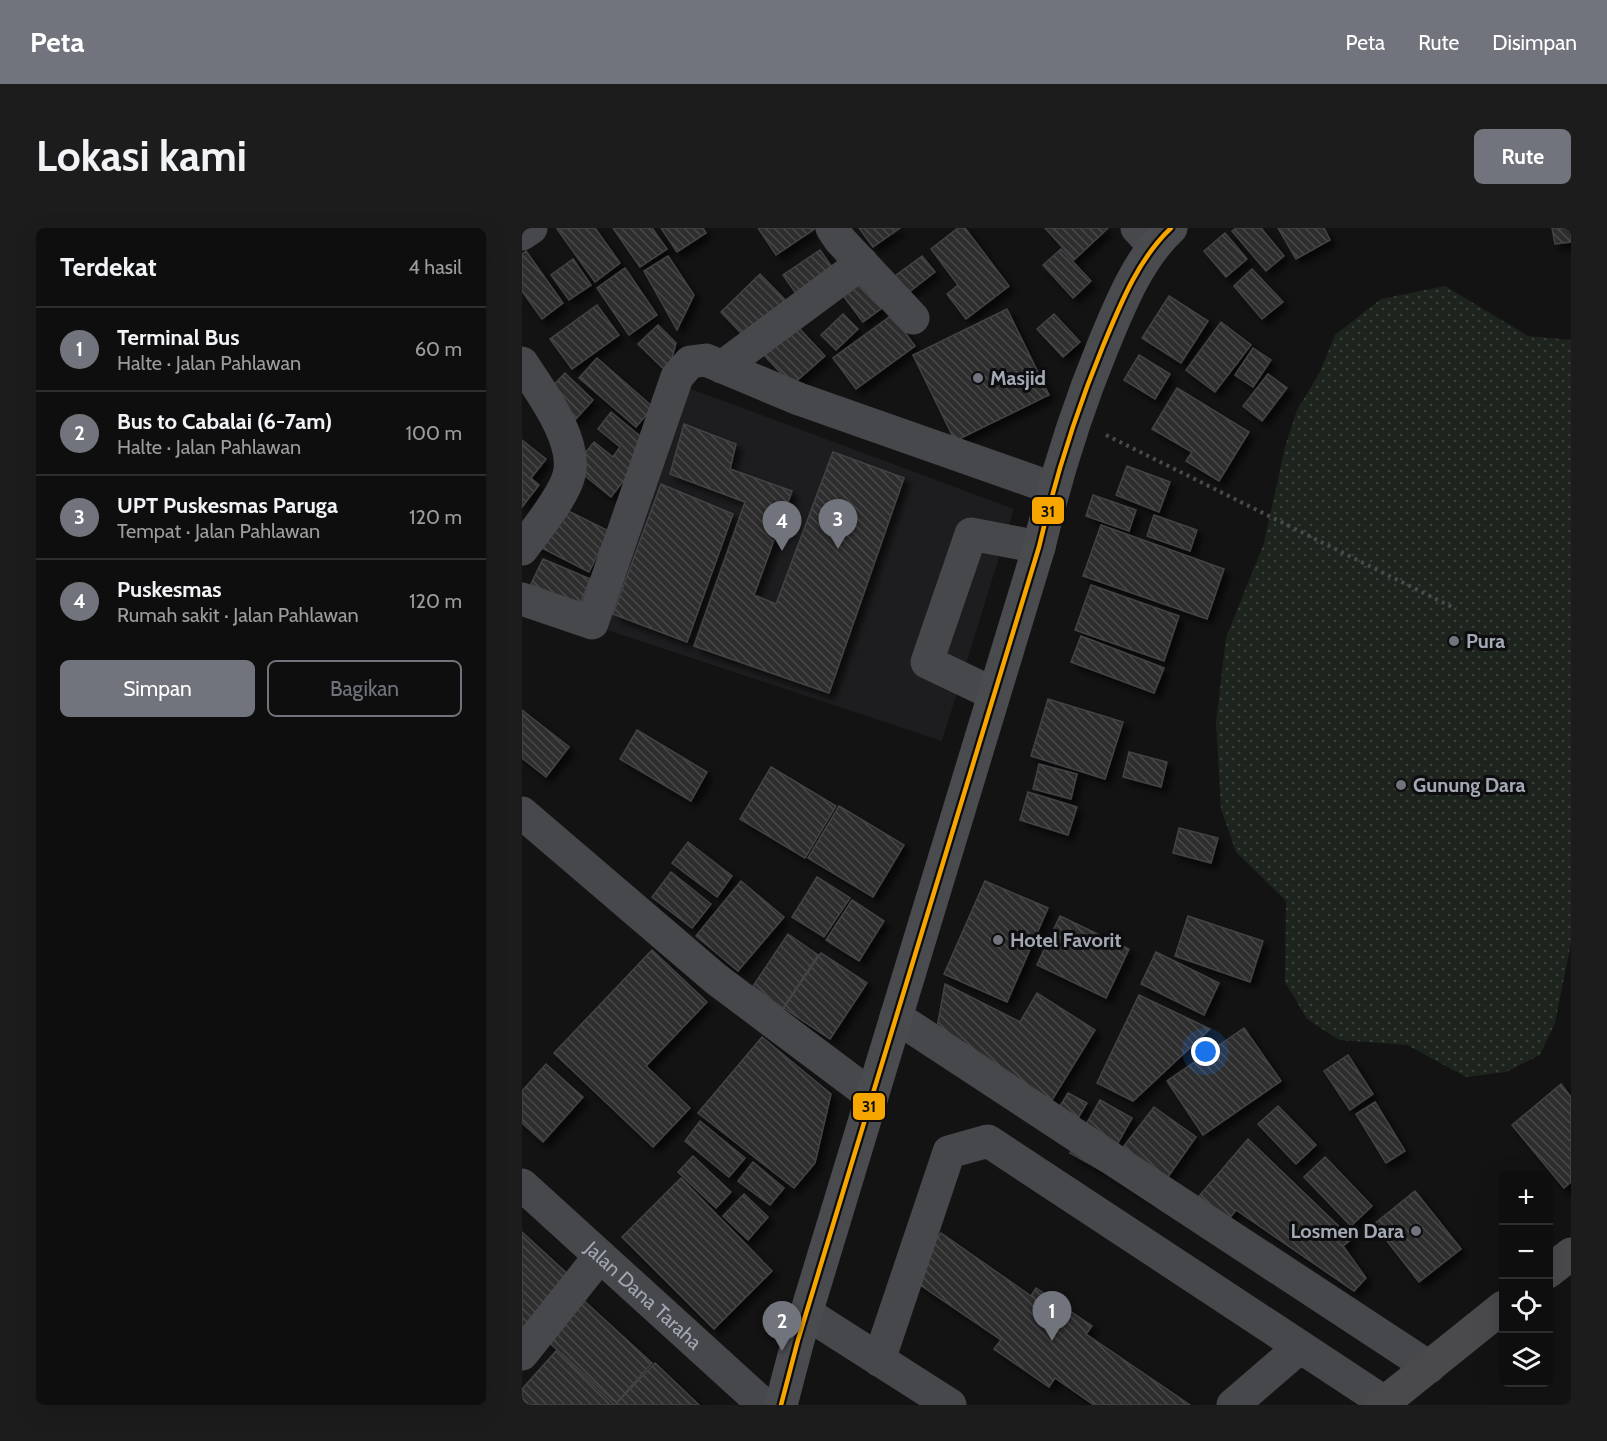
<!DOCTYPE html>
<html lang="id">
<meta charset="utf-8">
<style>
:root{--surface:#0e0e0e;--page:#1c1c1c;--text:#f1f3f6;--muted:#9b9c9e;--line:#2e2e2e;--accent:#71747c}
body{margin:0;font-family:Cabin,sans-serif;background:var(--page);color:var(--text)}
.controls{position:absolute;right:18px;bottom:18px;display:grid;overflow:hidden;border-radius:9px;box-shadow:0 6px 24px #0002}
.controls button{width:54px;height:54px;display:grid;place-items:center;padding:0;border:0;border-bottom:2px solid var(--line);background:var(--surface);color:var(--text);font:30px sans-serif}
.you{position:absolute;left:684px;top:824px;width:21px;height:21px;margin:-15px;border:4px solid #fff;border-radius:50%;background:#1a73e8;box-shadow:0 0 0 9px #1a73e833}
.badge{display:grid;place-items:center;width:39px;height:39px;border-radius:50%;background:var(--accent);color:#fff;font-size:20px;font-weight:700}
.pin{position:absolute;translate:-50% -50px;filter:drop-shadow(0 2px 3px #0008)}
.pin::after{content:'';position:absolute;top:32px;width:21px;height:18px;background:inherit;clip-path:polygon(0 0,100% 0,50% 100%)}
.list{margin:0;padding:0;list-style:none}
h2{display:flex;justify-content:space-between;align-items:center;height:78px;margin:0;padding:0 24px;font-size:26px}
h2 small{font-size:20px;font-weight:400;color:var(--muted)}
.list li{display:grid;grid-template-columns:39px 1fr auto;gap:18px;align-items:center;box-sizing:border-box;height:84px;padding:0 24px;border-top:2px solid var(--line)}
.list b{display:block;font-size:22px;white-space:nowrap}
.list p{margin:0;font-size:20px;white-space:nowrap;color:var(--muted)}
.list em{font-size:20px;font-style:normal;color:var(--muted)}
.actions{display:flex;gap:12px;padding:18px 24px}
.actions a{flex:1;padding:14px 0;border:2px solid var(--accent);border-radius:9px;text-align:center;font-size:21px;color:var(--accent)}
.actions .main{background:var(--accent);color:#fff}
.icon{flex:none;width:33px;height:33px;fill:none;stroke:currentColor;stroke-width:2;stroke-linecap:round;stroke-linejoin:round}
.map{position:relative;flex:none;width:1049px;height:1177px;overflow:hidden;border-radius:9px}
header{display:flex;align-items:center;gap:36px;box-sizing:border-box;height:84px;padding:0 30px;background:var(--accent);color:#fff}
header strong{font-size:28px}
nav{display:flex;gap:33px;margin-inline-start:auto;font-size:21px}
.intro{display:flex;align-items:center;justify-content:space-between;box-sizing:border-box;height:144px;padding:0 36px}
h1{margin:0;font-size:42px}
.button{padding:15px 27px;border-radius:9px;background:var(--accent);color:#fff;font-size:21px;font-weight:700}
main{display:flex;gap:36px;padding:0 36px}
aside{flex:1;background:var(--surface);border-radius:9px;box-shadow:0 6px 24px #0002}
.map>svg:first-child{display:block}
.built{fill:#1d1d1f}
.grass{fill:url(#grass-dots)}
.building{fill:url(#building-back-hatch);stroke:#424346;stroke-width:1.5;filter:url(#shadow)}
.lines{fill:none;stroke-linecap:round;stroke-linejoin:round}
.path{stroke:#494a4e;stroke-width:4;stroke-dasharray:3 4.5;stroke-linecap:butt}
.minor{stroke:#47484c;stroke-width:33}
.major{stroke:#494b4e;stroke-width:33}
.highway{stroke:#4a4a4d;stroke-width:33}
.bus-1-casing{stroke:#0d0d0f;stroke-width:9}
.bus-1{stroke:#f7a600;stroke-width:4.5}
.poi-dot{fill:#71747c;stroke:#0d0d0f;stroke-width:2}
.labels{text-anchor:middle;stroke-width:6;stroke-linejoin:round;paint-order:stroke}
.poi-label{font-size:20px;font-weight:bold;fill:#a3a9b4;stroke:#0d0d0f;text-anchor:start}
.street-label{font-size:20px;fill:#a3a9b4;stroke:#0d0d0f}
.line-badge{stroke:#0d0d0f;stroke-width:2}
.pale-badge-label{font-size:16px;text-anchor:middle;font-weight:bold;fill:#111}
</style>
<header>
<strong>Peta</strong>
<nav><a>Peta</a><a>Rute</a><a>Disimpan</a></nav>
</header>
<div class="intro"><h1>Lokasi kami</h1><a class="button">Rute</a></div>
<main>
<aside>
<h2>Terdekat<small>4 hasil</small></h2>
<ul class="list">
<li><span class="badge">1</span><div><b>Terminal Bus</b><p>Halte · Jalan Pahlawan</p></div><em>60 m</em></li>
<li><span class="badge">2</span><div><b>Bus to Cabalai (6-7am)</b><p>Halte · Jalan Pahlawan</p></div><em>100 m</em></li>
<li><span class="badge">3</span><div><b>UPT Puskesmas Paruga</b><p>Tempat · Jalan Pahlawan</p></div><em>120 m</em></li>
<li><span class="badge">4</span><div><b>Puskesmas</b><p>Rumah sakit · Jalan Pahlawan</p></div><em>120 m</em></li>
</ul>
<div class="actions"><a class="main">Simpan</a><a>Bagikan</a></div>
</aside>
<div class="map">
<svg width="1049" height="1177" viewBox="0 0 1049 1177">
<defs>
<pattern id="grass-dots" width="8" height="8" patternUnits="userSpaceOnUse" patternTransform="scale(1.5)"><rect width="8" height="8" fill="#1d231d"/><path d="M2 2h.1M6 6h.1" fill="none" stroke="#3b403b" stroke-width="1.8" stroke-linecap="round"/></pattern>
<pattern id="building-back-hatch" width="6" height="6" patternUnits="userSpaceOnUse" patternTransform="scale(1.5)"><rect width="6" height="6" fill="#2d2d2e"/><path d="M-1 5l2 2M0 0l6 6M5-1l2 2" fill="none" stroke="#48494a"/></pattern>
<filter id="shadow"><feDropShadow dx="5.5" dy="5.5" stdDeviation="3" flood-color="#0009"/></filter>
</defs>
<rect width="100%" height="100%" fill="#131313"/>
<path class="built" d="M161,158L492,281L420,513L82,401Z"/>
<path class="grass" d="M923,58L1006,108L1049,112V715L1033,795L1018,827L984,844L944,849L885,817L817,812L785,791L763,754L764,673L714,624L699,581L694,494L704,410L742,315L763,219L775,182L798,144L813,107L859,71Z"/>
<path class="building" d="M73,0L98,35L73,54L35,1Z
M91,0H130L145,21L118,39Z
M139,0H181L184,5L155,24Z
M236,0H294L254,27Z
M337,0H378L351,19Z
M436,0H443L487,58L444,91L425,66L436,57L409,21Z
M523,0H586L552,32Z
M714,0H739L762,28L744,43L710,3Z
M756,0H802L808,12L774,31Z
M1030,0H1049V14L1033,16Z
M703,5L725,31L704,49L682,23Z
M539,21L569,53L551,70L521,37Z
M298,22L317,49L280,74L261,47Z
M4,23L41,75L20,91L0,63V26Z
M146,28L172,67L155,102L122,43Z
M400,28L413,44L382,68L369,51Z
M51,31L69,57L47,72L29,47Z
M103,40L135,87L107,107L75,60Z
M730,41L761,74L740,91L712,58Z
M238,46L272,81L233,120L199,84Z
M336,47L360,80L341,94L316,61Z
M647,68L686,93L659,135L620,110Z
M75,77L97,107L50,141L28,111Z
M485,81L527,167L433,213L391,127Z
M321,86L336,101L314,122L299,107Z
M532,86L558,114L541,129L515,101Z
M370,87L393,118L334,161L311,130Z
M699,94L729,117L693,164L664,142Z
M136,97L154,115L146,145L116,116Z
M274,97L303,128L270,157L241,126Z
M731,120L749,132L731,159L713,147Z
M617,127L648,146L633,171L602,152Z
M75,130L131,179L114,199L57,150Z
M43,145L71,172L53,192L24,165Z
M746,146L765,160L740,193L721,178Z
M655,160L727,204L697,253L664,233L670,224L630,201Z
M89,184L129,217L89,269L52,239L72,214L91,229L98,219L76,201Z
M162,196L214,216L208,241L270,263L232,367L254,376L311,224L382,250L307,465L172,418L223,274L148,246Z
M0,212L24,231L9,250L17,257L0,279Z
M605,238L648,254L637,284L594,267Z
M139,256L211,286L165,414L91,386Z
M571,267L614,282L607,303L564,288Z
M32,276L87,303L67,344L12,316Z
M632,287L675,302L668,323L625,308Z
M579,297L702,341L685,391L561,348Z
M21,331L68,351L57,378L9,356Z
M569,357L657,388L642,433L553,402Z
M559,408L642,440L632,465L549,434Z
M526,471L601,494L583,551L509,528Z
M0,482L47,519L24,549L0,530Z
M115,502L185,544L169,573L98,531Z
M607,524L645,534L639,559L601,549Z
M517,536L555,546L549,571L511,561Z
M249,539L314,578L283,630L218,591Z
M506,564L555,579L546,607L498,592Z
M317,578L382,617L351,669L286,630Z
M657,600L696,610L689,635L651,625Z
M166,614L210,648L195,669L150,635Z
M149,644L189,676L170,700L130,669Z
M295,649L328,670L302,709L270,689Z
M219,653L262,689L216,743L174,708Z
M463,653L526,680L485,774L422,746Z
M330,672L362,693L337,733L304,712Z
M538,688L607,721L584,770L515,737Z
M666,688L741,713L728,754L653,728Z
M266,706L296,727L261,780L231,758Z
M130,722L185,774L124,838L168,880L131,919L32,825Z
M634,724L697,755L682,787L619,756Z
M299,725L345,755L308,811L262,780Z
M423,756L498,794L515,765L573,802L522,885L412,816Z
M617,767L688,801L611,873L575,855Z
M722,800L759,853L681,907L645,853Z
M240,809L309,866L293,935L272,960L176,885Z
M826,827L851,866L828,882L802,843Z
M24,836L61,869L21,914L0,895V863Z
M1039,856L1049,869V954L1042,960L990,897Z
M546,865L565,875L547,905L528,895Z
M578,872L610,890L580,943L548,925Z
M853,874L883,923L864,935L834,886Z
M756,878L794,917L774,936L736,896Z
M632,879L674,909L629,973L582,944Z
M178,893L223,930L207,949L163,913Z
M726,911L830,1011L821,1018L844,1050L832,1063L714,982L703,996L673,973Z
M171,928L209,964L194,980L156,944Z
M803,929L850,978L829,998L782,949Z
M231,934L262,960L248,977L216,953Z
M159,950L250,1043L192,1101L100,1009Z
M893,963L939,1021L897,1054L852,996Z
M222,966L246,989L226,1012L201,988Z
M0,1004L50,1050L0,1105Z
M419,1005L509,1068L514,1060L570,1098L564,1106L668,1177H572L533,1150L527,1159L472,1121L479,1112L388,1050Z
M59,1070L130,1135L94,1175L22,1110Z
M34,1123L93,1177H0V1161Z
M133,1135L177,1177H93Z"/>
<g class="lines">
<path class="path" d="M584,207L934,381"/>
<g class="minor">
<path d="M310,0L318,12L391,90"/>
<path d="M615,0L631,17"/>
<path d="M0,6L9,0"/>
<path d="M0,135C18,163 56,212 47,247C42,268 14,302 0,321"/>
<path d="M200,139L340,35"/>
<path d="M0,371L70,395L155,149L168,134L184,132L277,171L530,260"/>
<path d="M472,466L405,434L449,306L517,319"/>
<path d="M0,585L194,751L350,868"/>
<path d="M374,789L907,1139"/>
<path id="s1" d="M0,957L242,1177"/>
<path d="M284,1085L428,1177"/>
<path d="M0,1126L78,1028"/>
<path d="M357,1132L427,924L466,913L862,1174"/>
<path d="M711,1177L778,1119"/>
</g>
<path class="major" d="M259,1177L276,1112L517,319C534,247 553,186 581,118C598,77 616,31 649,0"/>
<path class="highway" d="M1026,1044L1049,1026
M859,1177L981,1079"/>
<defs>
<path id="bus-1" d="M259,1177L276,1112L517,319C534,247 553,186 581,118C598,77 616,31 649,0"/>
</defs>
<use href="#bus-1" class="bus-1-casing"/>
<use href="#bus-1" class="bus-1"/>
</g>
<g class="poi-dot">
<circle cx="456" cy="150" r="6"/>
<circle cx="932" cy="413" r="6"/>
<circle cx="879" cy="557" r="6"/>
<circle cx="476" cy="712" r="6"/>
<circle cx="894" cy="1003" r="6"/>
</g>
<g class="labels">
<g class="poi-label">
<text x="468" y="157">Masjid</text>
<text x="944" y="420">Pura</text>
<text x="891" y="564">Gunung Dara</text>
<text x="488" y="719">Hotel Favorit</text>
<text x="882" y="1010" text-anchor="end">Losmen Dara</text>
</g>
<g class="street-label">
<text dy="7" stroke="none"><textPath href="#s1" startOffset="164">Jalan Dana Taraha</textPath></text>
</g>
</g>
<g class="line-badge">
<rect x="509" y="268" width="34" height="29" rx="6" fill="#f7a600"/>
<rect x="330" y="864" width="34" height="29" rx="6" fill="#f7a600"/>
</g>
<g class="pale-badge-label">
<text x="526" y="289">31</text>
<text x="347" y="884">31</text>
</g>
</svg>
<div class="controls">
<button>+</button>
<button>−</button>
<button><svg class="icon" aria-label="locate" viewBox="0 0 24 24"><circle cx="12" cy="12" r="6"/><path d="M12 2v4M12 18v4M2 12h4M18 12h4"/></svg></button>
<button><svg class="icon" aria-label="layers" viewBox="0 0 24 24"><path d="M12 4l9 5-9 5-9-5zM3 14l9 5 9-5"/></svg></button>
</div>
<div class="you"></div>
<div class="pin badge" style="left:530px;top:1113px">1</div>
<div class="pin badge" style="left:260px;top:1123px">2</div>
<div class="pin badge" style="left:316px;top:321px">3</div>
<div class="pin badge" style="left:260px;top:323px">4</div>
</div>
</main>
